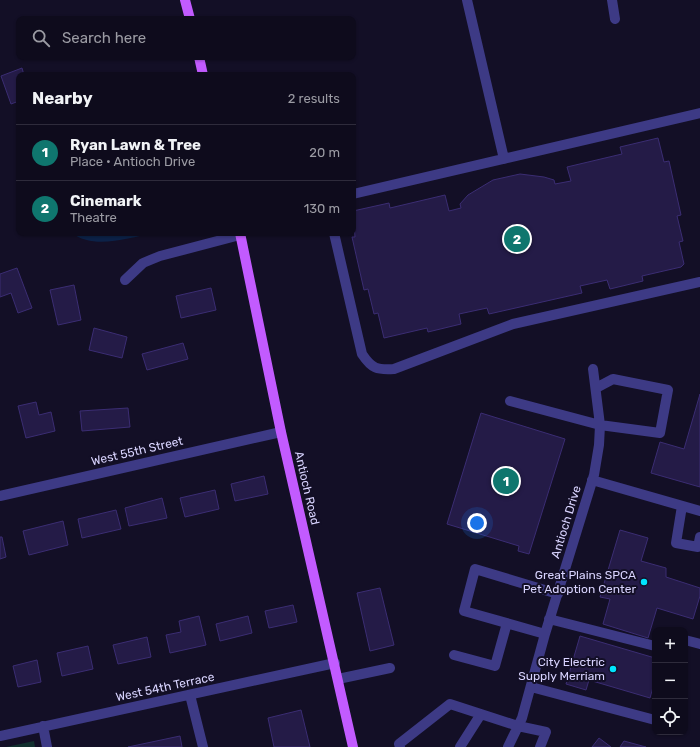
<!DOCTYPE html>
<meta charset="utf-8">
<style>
:root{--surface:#0e0b1c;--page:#171425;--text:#f1f3f6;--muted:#9b9ba3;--line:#2e2b3b;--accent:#0f766e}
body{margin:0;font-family:Rubik,sans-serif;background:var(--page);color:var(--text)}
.controls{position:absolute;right:12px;bottom:12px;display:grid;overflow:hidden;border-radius:8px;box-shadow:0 1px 3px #0004}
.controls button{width:36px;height:36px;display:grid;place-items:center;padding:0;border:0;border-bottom:1px solid var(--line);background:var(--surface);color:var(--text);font:20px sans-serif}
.you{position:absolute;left:477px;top:523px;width:14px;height:14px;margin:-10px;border:3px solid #fff;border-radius:50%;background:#1a73e8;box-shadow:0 0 0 6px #1a73e833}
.badge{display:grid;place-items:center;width:26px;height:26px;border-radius:50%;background:var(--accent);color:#fff;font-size:13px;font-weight:700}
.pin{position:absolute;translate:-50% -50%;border:2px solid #fff;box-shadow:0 1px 4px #0006}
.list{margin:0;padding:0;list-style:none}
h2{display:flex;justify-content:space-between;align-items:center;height:52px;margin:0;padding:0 16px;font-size:17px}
h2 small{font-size:13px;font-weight:400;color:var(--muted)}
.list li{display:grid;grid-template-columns:26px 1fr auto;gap:12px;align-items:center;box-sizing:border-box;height:56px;padding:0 16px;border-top:1px solid var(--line)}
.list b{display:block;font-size:15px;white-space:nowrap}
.list p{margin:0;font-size:13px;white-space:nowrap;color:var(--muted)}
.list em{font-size:13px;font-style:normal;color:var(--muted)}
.icon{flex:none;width:22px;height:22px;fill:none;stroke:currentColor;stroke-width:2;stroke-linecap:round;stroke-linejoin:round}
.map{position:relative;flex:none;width:700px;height:747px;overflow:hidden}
.search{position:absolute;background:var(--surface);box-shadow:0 1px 3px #0004;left:16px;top:16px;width:340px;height:44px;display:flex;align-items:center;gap:10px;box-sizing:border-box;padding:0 14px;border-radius:8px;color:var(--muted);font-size:15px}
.panel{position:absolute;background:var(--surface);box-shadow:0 1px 3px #0004;left:16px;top:72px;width:340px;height:164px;border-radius:8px}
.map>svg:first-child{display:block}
.green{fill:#12302f}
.water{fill:#0c2248}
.building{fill:#241b47;stroke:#3b2d73}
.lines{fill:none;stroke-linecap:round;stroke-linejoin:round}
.minor{stroke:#3d3a85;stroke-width:10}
.major{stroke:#c25bff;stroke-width:10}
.poi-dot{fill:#00e5ff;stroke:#130f26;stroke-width:1.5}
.labels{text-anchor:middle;stroke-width:4;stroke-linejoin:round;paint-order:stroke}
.street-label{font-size:12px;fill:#d9d4ff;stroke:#130f26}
.poi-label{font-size:12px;fill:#d9d4ff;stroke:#130f26;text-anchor:end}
</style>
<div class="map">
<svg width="700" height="747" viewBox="0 0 700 747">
<rect width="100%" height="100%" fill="#130f26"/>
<path class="green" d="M34,741L35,747H6Z"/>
<path class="water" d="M72,233H153C128,238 94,250 72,233Z"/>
<path class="building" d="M22,68L24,75H19V101L11,104L1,76Z
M17,112H19V133Z
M658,138L664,162L669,161L681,215L677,216L683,241L679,242L684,264L681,267L642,276L643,281L610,289L607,280L580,286L582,293L489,314L487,308L459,314L461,324L428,332L427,328L384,338L378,313L374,314L368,289L364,290L352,237H355L353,211L389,203L390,208L445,195L449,211L461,208L460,204L468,195L493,180L520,174L544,177L554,180L555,184L571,181L567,167L622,154L620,147Z
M17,268L32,308L18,313L11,293L0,297V274Z
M74,285L81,320L58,325L50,290Z
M211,288L216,310L181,318L176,296Z
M94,328L127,337L122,358L89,350Z
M183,343L188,359L147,370L142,354Z
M700,394V487L651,473L660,442L684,449Z
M36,402L39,415L51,412L55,431L26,438L18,406Z
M128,408L130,427L82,431L80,411Z
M481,413L565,439L529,554L518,551L519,546L447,524Z
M264,476L268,494L235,501L231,484Z
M215,490L219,509L185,517L180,498Z
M162,498L167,518L129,526L125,508Z
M116,510L121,529L82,538L78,519Z
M63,521L68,545L29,555L23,531Z
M620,530L648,538L641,561L666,568V577L700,588V596L693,619L657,608L648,638L603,624L610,599L600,597Z
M0,537H2L6,557L0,559Z
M380,588L394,645L370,651L357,593Z
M293,605L297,622L269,628L265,611Z
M199,616L206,645L170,653L166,635L181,632L179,621Z
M248,616L252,633L220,641L216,624Z
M580,636L655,658V680L650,698L589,680L586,690L566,684Z
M147,637L151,657L118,664L113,645Z
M88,646L93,669L62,676L57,653Z
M37,660L41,682L18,687L13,666Z
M301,710L310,747H274L268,718Z
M180,736L182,747H128Z
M599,738L611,747H592Z
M624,741L646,747H620Z"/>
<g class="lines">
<path class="minor" d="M467,0L504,159
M612,0L615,19
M353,194L700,113
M334,233L362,354C372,369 377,370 394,369L513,324L700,282
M125,280L143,263L160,256L240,235
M510,401L600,425L660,433L668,390L613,379L596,388
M592,480L700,511
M0,496L281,432
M682,506L676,543L698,547L700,537
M549,619L655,646
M545,634L464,611L475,569L558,594
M685,640L700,644
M454,655L495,666L507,623
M338,679L390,668
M531,687L655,720
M190,695L203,747
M43,726L47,747
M0,736L335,663
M400,747L399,744L450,704L518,726L546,732L540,747
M460,747L481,714
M508,747L522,718L545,634L594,475L599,445L600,425L593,369"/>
<path class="major" d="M185,0L190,19
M199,57L203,75
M240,233L281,432L353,747"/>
</g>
<g class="poi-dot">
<circle cx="644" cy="582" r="4"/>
<circle cx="613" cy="669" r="4"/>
</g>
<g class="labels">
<g class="street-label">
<text transform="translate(137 451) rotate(-13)" y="4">West 55th Street</text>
<text transform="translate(307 488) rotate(77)" y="4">Antioch Road</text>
<text transform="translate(566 522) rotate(-73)" y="4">Antioch Drive</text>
<text transform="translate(165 687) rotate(-12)" y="4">West 54th Terrace</text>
</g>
<g class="poi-label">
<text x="636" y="579">Great Plains SPCA<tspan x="636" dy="14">Pet Adoption Center</tspan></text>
<text x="605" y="666">City Electric<tspan x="605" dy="14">Supply Merriam</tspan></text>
</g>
</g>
</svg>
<div class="controls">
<button>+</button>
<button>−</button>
<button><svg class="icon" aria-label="locate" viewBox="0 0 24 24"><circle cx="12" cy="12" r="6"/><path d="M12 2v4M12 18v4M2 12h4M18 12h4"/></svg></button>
</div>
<div class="you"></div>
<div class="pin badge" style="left:506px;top:481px">1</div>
<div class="pin badge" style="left:517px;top:239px">2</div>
<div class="search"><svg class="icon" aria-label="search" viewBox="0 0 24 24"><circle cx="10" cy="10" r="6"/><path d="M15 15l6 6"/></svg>Search here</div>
<section class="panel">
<h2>Nearby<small>2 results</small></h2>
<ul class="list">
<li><span class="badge">1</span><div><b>Ryan Lawn &amp; Tree</b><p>Place · Antioch Drive</p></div><em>20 m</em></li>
<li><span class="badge">2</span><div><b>Cinemark</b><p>Theatre</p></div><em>130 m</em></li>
</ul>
</section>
</div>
